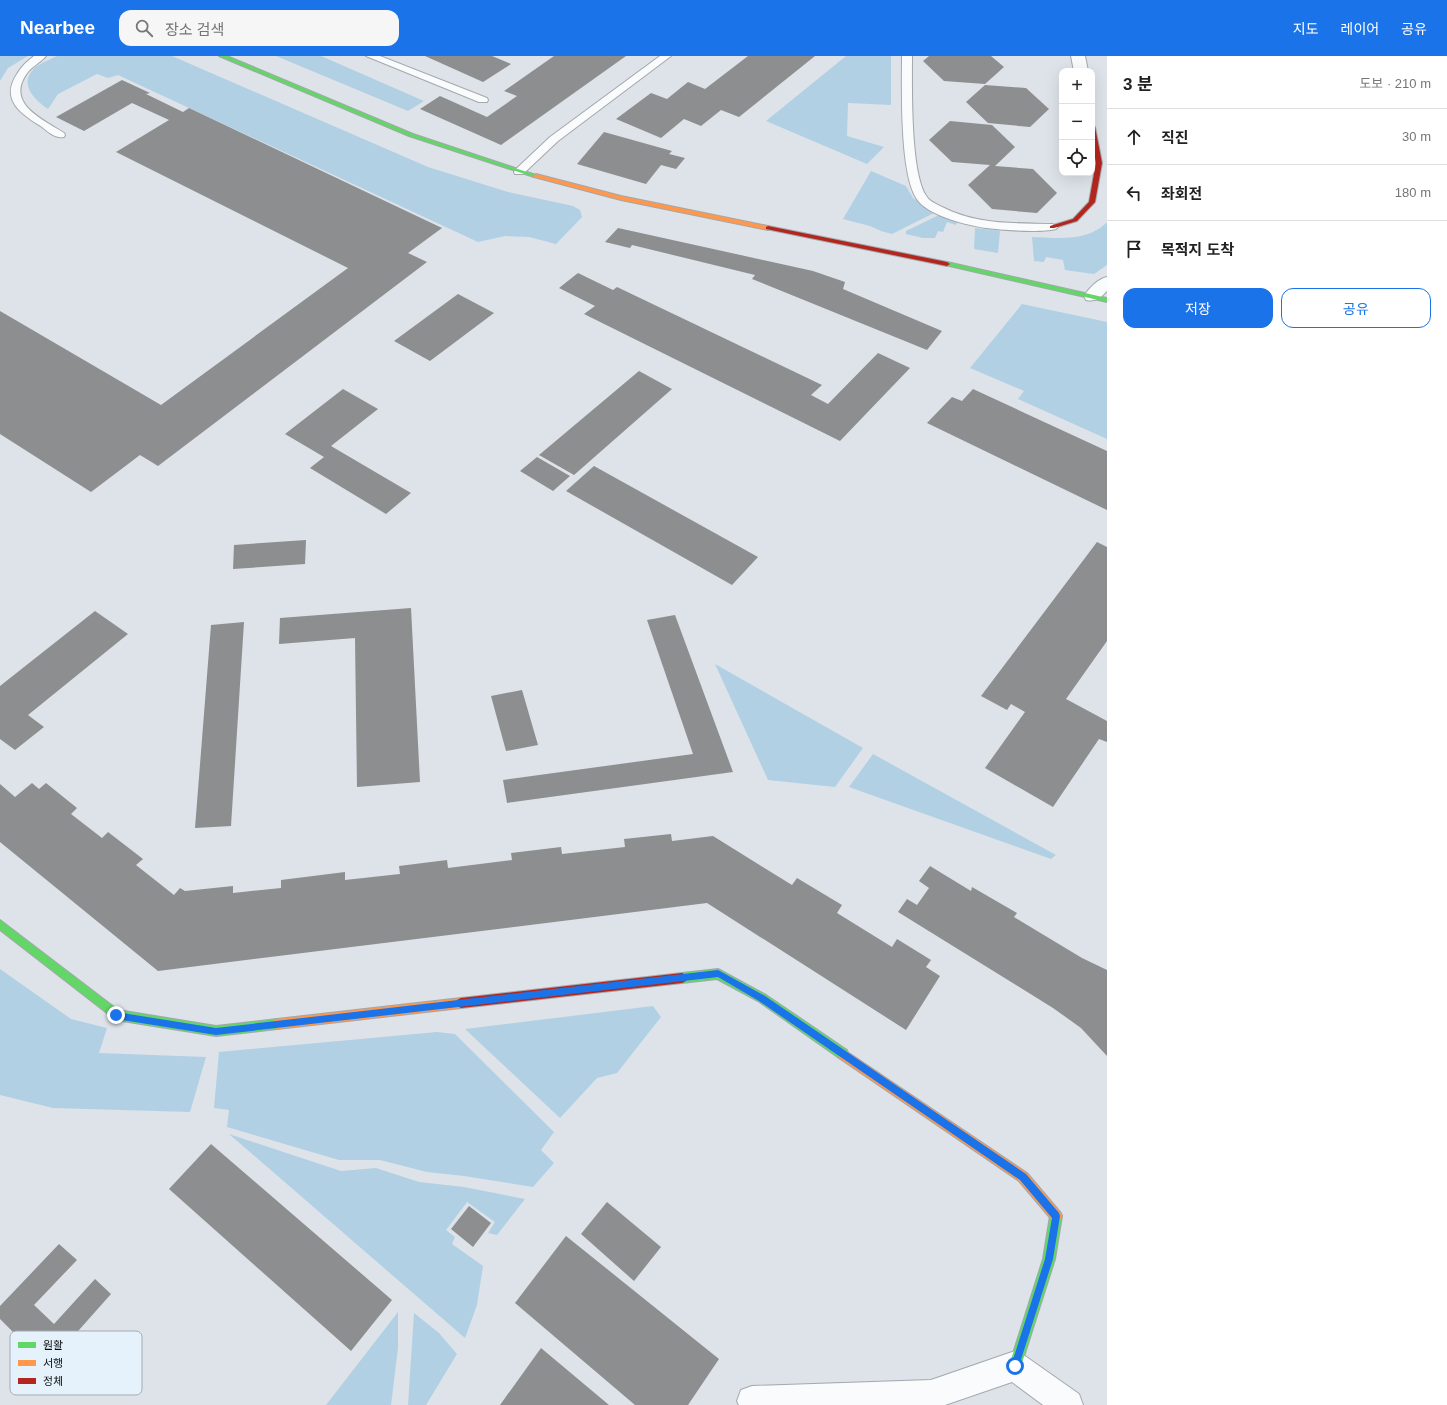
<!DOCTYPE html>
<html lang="ko">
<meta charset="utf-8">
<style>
:root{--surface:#fff;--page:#f6f6f6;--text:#222;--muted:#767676;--line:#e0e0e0;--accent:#1a73e8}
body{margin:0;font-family:Helvetica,"Noto Sans KR",sans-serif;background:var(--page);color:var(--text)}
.controls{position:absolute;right:12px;top:12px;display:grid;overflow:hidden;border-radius:8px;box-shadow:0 4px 16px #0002}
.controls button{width:36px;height:36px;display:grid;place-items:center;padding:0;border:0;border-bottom:1px solid var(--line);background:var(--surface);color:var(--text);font:20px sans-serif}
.stop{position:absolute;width:12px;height:12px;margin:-9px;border:3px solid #1a73e8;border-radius:50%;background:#fff}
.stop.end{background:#1a73e8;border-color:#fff;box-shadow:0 1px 4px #0008}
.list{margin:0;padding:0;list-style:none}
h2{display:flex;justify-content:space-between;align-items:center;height:52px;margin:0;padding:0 16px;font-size:17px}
h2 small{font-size:13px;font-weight:400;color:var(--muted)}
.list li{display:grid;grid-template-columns:26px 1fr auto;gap:12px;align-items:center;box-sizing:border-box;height:56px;padding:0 16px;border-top:1px solid var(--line)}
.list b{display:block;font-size:15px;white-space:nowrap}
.list em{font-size:13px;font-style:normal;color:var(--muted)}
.actions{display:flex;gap:8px;padding:12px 16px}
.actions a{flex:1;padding:9px 0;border:1px solid var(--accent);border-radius:12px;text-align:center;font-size:14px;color:var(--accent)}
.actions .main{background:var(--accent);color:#fff}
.icon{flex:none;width:22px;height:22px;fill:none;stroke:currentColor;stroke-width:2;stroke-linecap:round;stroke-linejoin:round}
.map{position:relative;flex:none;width:1107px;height:1349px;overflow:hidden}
header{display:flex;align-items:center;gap:24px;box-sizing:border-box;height:56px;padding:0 20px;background:var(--accent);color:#fff}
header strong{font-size:19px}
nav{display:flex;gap:22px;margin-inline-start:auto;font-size:14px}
.search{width:280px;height:36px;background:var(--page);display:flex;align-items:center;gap:10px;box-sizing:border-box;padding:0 14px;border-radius:12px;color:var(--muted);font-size:15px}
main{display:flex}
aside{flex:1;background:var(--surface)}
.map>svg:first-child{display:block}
.green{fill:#b2d0e4}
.building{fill:#8d8e8f}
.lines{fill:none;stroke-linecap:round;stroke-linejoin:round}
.lane-casing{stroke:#a3a8ac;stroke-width:2}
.street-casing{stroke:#a3a8ac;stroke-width:2}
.fast-casing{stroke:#a3a8ac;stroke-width:2}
.slow-casing{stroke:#a3a8ac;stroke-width:2}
.jam-casing{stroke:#a3a8ac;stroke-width:2}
.lane{fill:#fafbfc;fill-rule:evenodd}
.street{fill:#fafbfc;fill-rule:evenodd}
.fast{fill:#63d668;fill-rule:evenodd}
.slow{fill:#ff974d;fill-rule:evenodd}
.jam{fill:#b3261e;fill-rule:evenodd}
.route{fill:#1a73e8}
.key{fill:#e5f2fb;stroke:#a3adb4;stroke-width:1}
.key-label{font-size:11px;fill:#090d10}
</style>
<header>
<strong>Nearbee</strong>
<div class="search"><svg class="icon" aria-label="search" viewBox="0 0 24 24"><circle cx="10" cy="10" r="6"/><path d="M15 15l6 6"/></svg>장소 검색</div>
<nav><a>지도</a><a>레이어</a><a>공유</a></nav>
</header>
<main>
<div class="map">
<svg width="1107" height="1349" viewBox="0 0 1107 1349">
<rect width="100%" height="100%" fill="#dde3e8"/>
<path class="green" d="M0,0H28L8,12L0,25Z
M57,0H172L428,111L508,136L573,150L580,154L582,161L556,188L529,181L505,180L478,186L118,19L108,22L97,18L58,38L48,53C33,43 17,26 37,10C43,6 51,3 57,0Z
M276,0H321L424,45L408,55Z
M846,0H891V49L848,47L847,80L884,91L867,108L766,65Z
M871,115L906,130L913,142L934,157L892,178L881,175L870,170L843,163Z
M939,159L957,166L956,169L947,166L943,176L938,175L935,182H923L906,178V175Z
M1107,166V209L1094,218L1065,214L1063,204L1046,201L1044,206L1034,205L1032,181C1058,182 1088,186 1107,166Z
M975,172L1000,175L998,197L974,193Z
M1022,248L1107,266V383L1018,343L1024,335L970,312Z
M715,608L863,692L835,731L768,724Z
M873,698L1056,799L1051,803L849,731Z
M0,913L71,963L107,972L99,997L206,1001L190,1056L53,1052L0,1039Z
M653,950L661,961L617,1017L597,1022L560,1062L465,973Z
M437,976L455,978L554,1076L541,1094L554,1107L533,1131L464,1120L427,1116L380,1104H339L227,1071L229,1054L214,1052L219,996Z
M229,1078L341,1115L376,1112L419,1126L464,1131L525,1143L497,1179L488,1177L495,1166L467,1146L446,1174L455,1181L452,1188L483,1210L477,1249L465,1282Z
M398,1256V1292L391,1349H326Z
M414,1257L439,1277L457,1298L426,1349H408Z"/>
<path class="building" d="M425,0H492L511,8L483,26Z
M554,0H626L501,89L420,53L440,40L487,61L517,40L504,35Z
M748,0H815L739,61L721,54L701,70L684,63L661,82L616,63L651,37L667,43L688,26L705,33Z
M929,0H991L1004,11L985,28L944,25L923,5Z
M122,24L150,37L146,38L183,56L189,52L442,172L408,197L427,206L158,410L140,399L91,436L0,378V255L161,349L348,212L116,96L169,64L132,47L84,75L56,61Z
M985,29L1026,32L1049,53L1030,71L988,67L966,46Z
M950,65L992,69L1015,91L995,110L1033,113L1057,137L1037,157L992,153L968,129L990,109L952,106L929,84Z
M604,76L672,95L669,98L685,102L676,113L661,109L646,128L577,108Z
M618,172L813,215L845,226L843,233L942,275L927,294L752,223L755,219L632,189L630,192L605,186Z
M578,217L613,234L617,231L822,329L811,339L828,348L878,297L910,312L840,385L584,258L595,250L559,232Z
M458,238L494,257L430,305L394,285Z
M639,315L672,333L574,419L539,399Z
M343,333L378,353L331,390L411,437L386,458L310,412L324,401L285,378Z
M973,333L1107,395V454L927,367L952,341L962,345Z
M537,401L570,420L553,435L520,415Z
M594,410L758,501L732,529L566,435Z
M306,484L305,508L233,513L234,489Z
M1097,486L1107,491V585L1066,643L1107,665V686L1099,683L1053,751L985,712L1025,656L1011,648L1007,654L981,640Z
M411,552L420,726L357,731L355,582L279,588L280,562Z
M95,555L128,578L28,659L44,671L15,694L0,683V630Z
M675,559L733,716L507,747L503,724L693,698L647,564Z
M244,566L231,770L195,772L211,569Z
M522,634L538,689L506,695L491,640Z
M32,727L39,733L46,727L77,752L71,758L102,782L108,776L143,803L136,809L174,839L180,832L185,835L233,830V837L281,832V824L345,816V824L400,818L399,810L447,804L448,812L512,804L511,797L561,791L562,798L625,791L624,783L671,778L672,785L713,780L792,829L797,822L842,849L837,857L892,891L897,883L931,904L926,911L940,920L906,974L707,847L158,915L0,786V728L15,741Z
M930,810L971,835L972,831L1017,857L1014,861L1082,902L1107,914V1000L1081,972L1053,952L898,856L907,843L917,849L929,832L919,825Z
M211,1088L392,1244L351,1295L169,1133Z
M607,1146L661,1191L634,1225L581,1178Z
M469,1150L491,1167L473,1191L451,1173Z
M566,1180L719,1303L688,1349H635L515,1247Z
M59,1188L77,1204L34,1249L54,1268L95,1223L111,1238L47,1310L0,1263V1250Z
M541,1292L609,1349H500Z"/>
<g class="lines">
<defs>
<path id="lane" d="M34,0H46C41,6 33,10 28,16C4,47 42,63 64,77L65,79L64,81C56,83 48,76 42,71C21,58 0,44 17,18C21,11 27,5 34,0Z
M366,0H380L487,42L488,44L487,46H479Z
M660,0H671L558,85L523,118H515L514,116L515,114L550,81Z
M902,0H912C912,30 910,119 927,141C930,146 937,148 942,151C977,169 1014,167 1052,168L1058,171L1056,173C1040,177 1004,174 986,172C967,169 933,161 919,146C899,124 902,31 902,0Z"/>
<path id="street" d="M1071,0H1085L1088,15H1074Z
M1107,221V235C1100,242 1096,246 1086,244L1084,240C1089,232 1098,223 1107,221Z
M1015,1295L1025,1300L1079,1338L1083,1349H1043L1012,1326L945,1349H739L737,1345L741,1334L752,1330L931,1324Z"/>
<path id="fast" d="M219,0H227L413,78L539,120L534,121L409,80Z
M947,206L1107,242V246L945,209V207Z
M0,864L118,954L216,970L277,963L281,965L282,968L281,971L277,973L216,980L116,964L0,874Z
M718,913L766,939L847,994L848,998L847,1002L843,1003L839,1002L758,945L717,923L682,927L678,925L677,922L678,919L682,917Z
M1056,1154L1060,1156L1062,1160L1055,1203L1021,1310L1019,1314L1015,1316L1011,1314L1009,1310L1043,1203L1050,1160L1052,1156Z"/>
<path id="slow" d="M536,118L621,140L768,170L771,172L768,174L621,144L534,121L533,120Z
M461,942L465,944L466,947L465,950L461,952L277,973L273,971L272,968L273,965L277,963Z
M843,993L1027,1117L1060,1156L1062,1160L1060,1164L1056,1166L1052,1164L1019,1125L839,1002L838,998L839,994Z"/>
<path id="jam" d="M1092,69L1095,71L1102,107L1095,146L1077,165L1054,172H1050V170L1073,163L1089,146L1096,107L1092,87Z
M768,170L947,206L950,208L947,210L766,173V171Z
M682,917L686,919L687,922L686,925L682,927L461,952L457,950L456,947L457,944L461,942Z"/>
</defs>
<use href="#lane" class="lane-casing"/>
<use href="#street" class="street-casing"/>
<use href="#fast" class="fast-casing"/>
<use href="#slow" class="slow-casing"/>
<use href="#jam" class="jam-casing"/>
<use href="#lane" class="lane"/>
<use href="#street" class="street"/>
<use href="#fast" class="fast"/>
<use href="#slow" class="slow"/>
<use href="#jam" class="jam"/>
</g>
<path class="route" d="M718,914L765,940L1026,1118L1059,1157L1060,1160L1053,1203L1018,1313L1015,1314L1011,1310L1045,1203L1052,1162L1020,1124L759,945L718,921L216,979L116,963L112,959L116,956L216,972Z"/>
<rect x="10" y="1275" width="132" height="64" rx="6" class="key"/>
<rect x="18" y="1286" width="18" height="6" fill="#63d668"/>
<rect x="18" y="1304" width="18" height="6" fill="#ff974d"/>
<rect x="18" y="1322" width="18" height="6" fill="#b3261e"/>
<g class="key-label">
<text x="43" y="1293">원활</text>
<text x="43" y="1311">서행</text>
<text x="43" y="1329">정체</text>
</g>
</svg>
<div class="controls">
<button>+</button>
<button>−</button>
<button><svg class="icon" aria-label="locate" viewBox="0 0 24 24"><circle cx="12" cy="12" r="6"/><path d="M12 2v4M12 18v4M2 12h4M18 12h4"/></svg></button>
</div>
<div class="stop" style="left:1015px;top:1310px"></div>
<div class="stop end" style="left:116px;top:959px"></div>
</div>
<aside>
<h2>3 분<small>도보 · 210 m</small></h2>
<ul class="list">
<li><svg class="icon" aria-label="ahead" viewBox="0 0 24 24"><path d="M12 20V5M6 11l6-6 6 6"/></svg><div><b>직진</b></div><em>30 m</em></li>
<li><svg class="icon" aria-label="left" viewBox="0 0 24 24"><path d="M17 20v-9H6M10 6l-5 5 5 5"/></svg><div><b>좌회전</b></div><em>180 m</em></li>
<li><svg class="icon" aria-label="arrive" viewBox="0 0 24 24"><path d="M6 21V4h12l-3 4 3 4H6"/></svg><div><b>목적지 도착</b></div></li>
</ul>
<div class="actions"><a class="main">저장</a><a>공유</a></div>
</aside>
</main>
